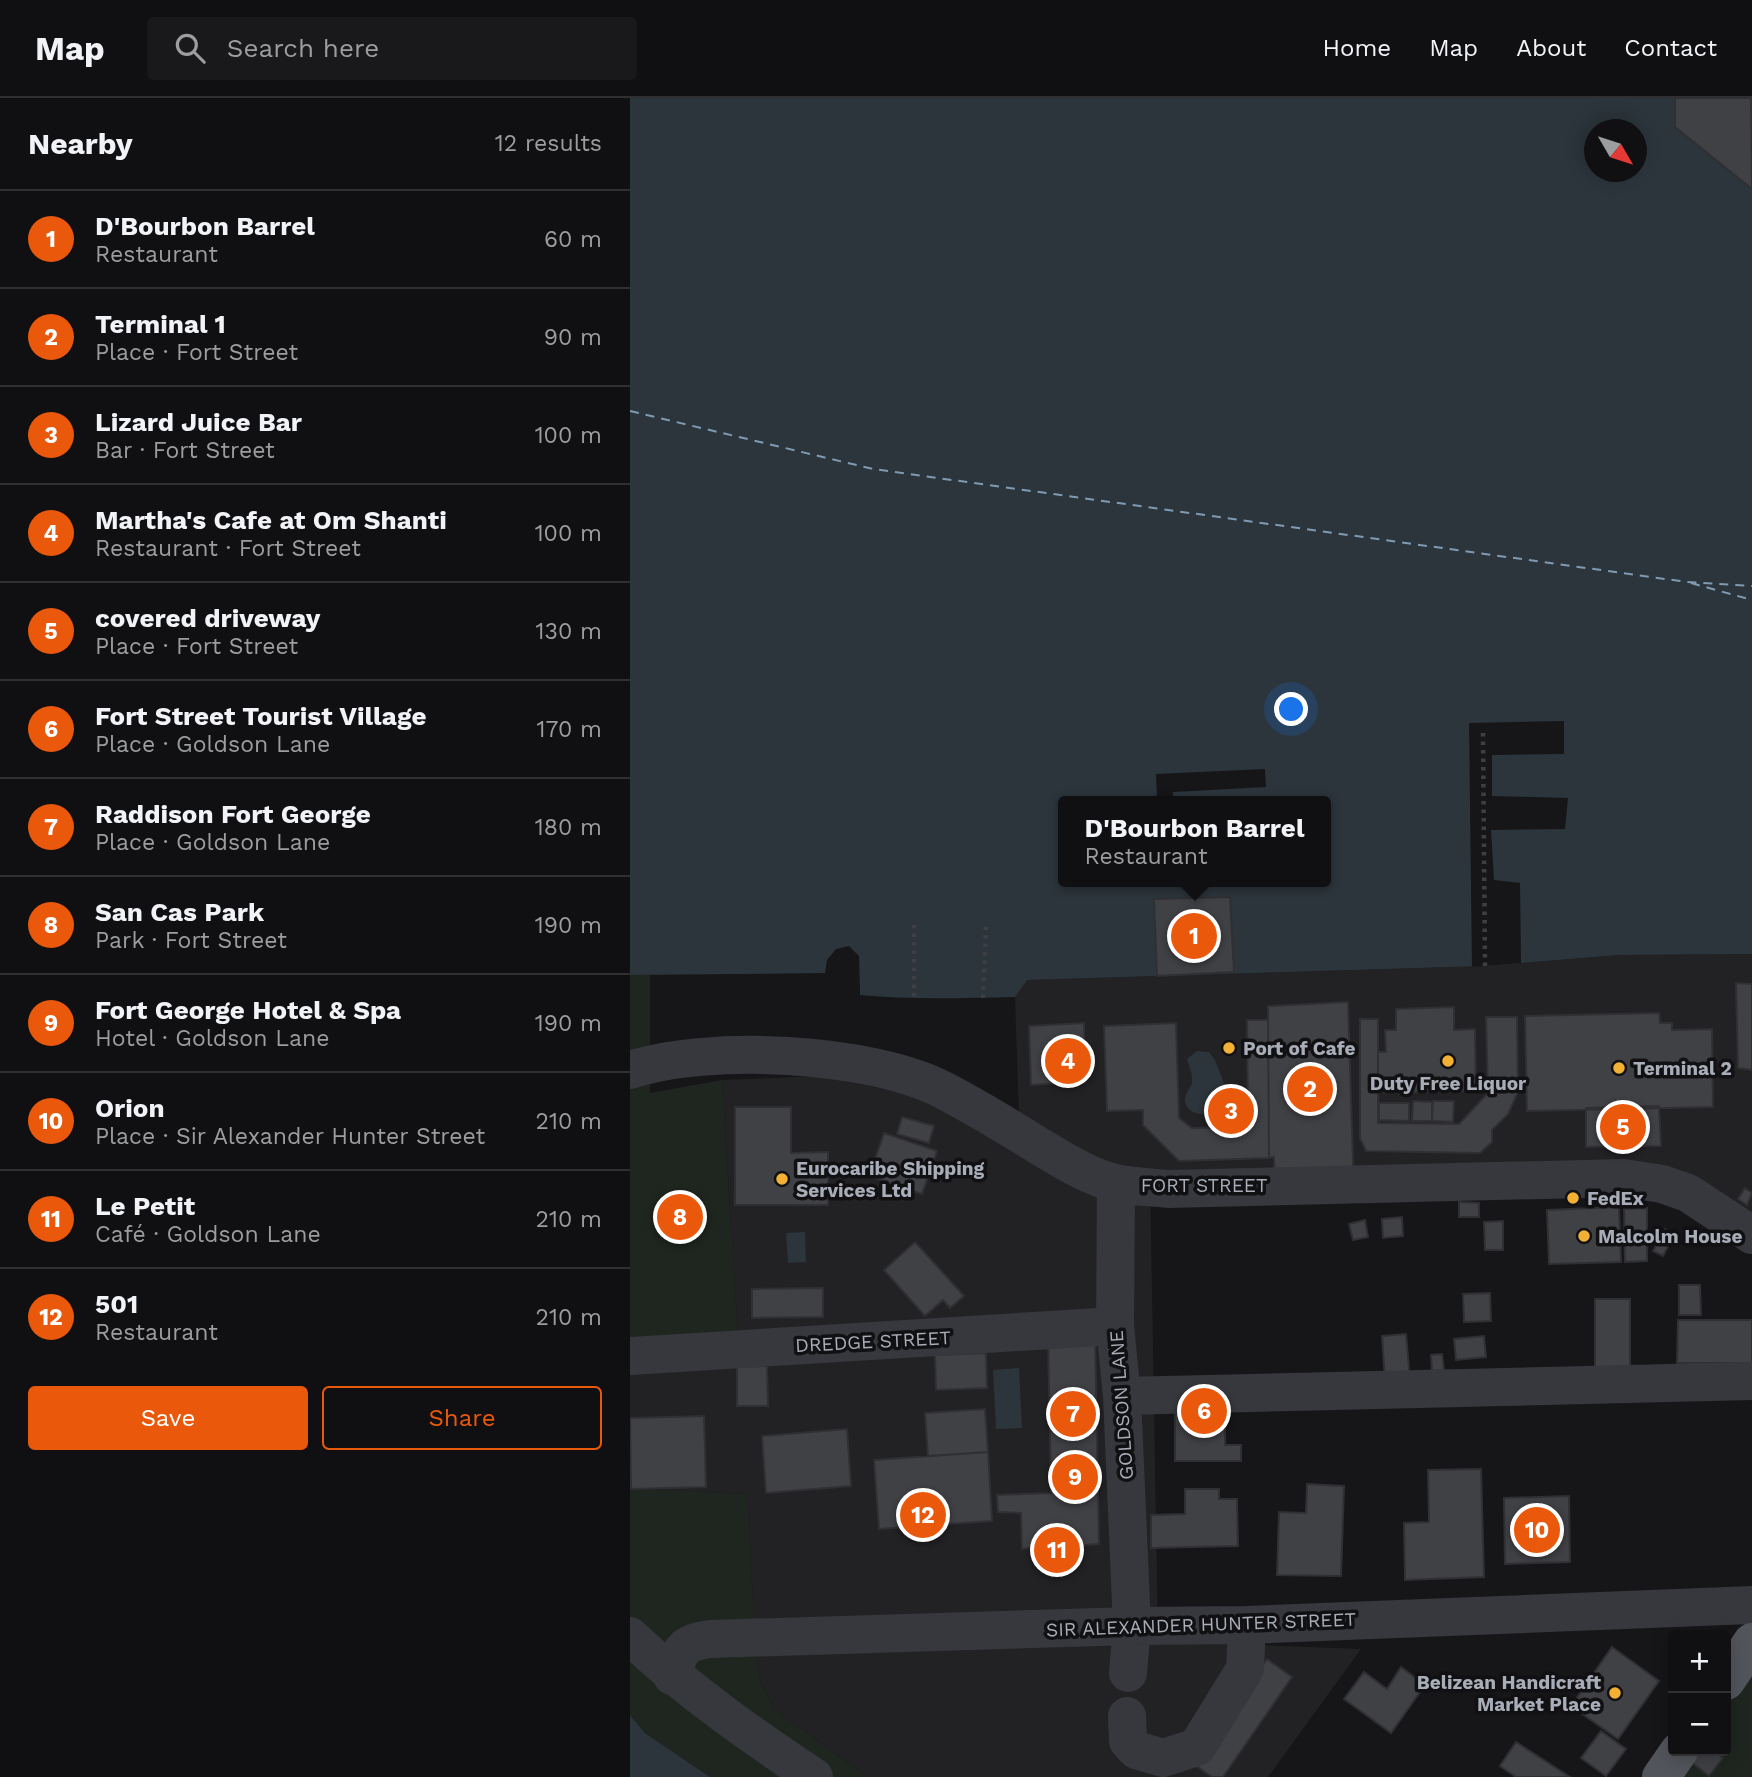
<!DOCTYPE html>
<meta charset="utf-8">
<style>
:root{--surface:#101012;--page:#19191b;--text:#f1f3f6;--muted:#9c9d9f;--line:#303032;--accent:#ea580c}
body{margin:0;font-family:"Work Sans",sans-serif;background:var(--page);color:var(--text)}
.controls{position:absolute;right:21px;bottom:21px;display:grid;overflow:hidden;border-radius:7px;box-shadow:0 4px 18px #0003}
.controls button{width:63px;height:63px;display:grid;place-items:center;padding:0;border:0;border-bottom:2px solid var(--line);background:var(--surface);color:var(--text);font:35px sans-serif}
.compass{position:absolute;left:954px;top:21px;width:63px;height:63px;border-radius:50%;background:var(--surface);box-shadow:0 4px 18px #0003;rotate:129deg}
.you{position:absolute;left:662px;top:612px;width:24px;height:24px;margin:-18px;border:5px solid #fff;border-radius:50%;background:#1a73e8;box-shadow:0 0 0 10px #1a73e833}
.badge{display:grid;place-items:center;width:46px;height:46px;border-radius:50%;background:var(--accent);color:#fff;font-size:23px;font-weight:700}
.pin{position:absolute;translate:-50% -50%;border:4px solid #fff;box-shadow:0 2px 7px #0006}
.popup{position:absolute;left:428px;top:698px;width:273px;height:91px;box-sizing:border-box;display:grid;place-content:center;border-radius:7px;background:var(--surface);filter:drop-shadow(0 2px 5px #0005);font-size:23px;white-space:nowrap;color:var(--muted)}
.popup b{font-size:26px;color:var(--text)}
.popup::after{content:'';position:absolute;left:50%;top:100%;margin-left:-14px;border:14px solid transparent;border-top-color:var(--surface)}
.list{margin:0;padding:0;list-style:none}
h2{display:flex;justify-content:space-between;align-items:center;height:91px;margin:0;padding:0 28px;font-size:30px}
h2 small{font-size:23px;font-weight:400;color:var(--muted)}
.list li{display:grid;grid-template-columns:46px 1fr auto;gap:21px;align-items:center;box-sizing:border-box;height:98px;padding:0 28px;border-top:2px solid var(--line)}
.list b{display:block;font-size:26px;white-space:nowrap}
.list p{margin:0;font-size:23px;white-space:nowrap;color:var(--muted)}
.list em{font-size:23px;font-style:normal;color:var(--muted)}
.actions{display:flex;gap:14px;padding:21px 28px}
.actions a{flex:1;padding:16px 0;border:2px solid var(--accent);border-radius:7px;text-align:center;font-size:24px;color:var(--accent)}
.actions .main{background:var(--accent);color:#fff}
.icon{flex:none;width:38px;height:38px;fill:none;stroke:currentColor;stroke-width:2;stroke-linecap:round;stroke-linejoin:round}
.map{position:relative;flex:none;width:1122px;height:1679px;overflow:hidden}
header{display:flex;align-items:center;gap:42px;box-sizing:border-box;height:98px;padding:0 35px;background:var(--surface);border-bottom:2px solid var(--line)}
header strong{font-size:33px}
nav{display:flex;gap:38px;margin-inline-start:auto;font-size:24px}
.search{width:490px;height:63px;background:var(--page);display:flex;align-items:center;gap:18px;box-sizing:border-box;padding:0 24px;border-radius:7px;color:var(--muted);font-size:26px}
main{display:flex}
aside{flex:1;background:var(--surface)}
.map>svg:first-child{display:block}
.built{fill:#222225}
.green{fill:#1e261f}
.water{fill:#2c353c;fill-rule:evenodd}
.pier{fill:#161618}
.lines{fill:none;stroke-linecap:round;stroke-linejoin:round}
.ferry{stroke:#7f9bb3;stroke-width:2;stroke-dasharray:9 7;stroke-linecap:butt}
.building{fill:#404145;stroke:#303034;stroke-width:2}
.path{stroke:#3d3f44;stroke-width:4.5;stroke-dasharray:3.5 5;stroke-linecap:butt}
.minor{stroke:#37383d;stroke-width:38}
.major{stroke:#53555c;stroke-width:38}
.poi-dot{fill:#f2b134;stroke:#111113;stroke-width:2.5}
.labels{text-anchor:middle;stroke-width:7;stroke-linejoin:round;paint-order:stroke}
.poi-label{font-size:19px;font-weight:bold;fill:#a8adb8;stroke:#111113;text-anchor:start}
.street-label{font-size:19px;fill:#a8adb8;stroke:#111113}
</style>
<header>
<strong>Map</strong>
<div class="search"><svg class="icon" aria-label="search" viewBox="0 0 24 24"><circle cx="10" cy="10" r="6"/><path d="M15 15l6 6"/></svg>Search here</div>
<nav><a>Home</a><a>Map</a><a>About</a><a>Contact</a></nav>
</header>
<main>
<aside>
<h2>Nearby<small>12 results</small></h2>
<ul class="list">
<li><span class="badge">1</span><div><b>D'Bourbon Barrel</b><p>Restaurant</p></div><em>60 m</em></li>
<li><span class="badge">2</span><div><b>Terminal 1</b><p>Place · Fort Street</p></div><em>90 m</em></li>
<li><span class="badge">3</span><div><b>Lizard Juice Bar</b><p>Bar · Fort Street</p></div><em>100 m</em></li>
<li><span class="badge">4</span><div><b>Martha's Cafe at Om Shanti</b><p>Restaurant · Fort Street</p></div><em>100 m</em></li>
<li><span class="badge">5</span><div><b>covered driveway</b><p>Place · Fort Street</p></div><em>130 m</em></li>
<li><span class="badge">6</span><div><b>Fort Street Tourist Village</b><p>Place · Goldson Lane</p></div><em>170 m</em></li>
<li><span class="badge">7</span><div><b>Raddison Fort George</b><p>Place · Goldson Lane</p></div><em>180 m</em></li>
<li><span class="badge">8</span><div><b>San Cas Park</b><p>Park · Fort Street</p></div><em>190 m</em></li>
<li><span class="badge">9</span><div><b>Fort George Hotel &amp; Spa</b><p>Hotel · Goldson Lane</p></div><em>190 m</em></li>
<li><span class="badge">10</span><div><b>Orion</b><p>Place · Sir Alexander Hunter Street</p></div><em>210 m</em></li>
<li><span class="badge">11</span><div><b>Le Petit</b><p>Café · Goldson Lane</p></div><em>210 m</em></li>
<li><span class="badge">12</span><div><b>501</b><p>Restaurant</p></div><em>210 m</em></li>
</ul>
<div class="actions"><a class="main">Save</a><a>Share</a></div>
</aside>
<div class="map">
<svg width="1122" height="1679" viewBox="0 0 1122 1679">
<rect width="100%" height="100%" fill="#161618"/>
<path class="built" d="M1122,856V1146L1029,1079L520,1077L528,1543L731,1551L638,1679H238L144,1611L130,1582L126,1555L117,1396L0,1390V1241L108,1236L92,982L191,978L389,1019L385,899L396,882L855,868L989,857Z"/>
<path class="green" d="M0,877H20V995L92,982L108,1236L0,1241Z
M0,1390L117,1396L126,1555L130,1582L144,1611L238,1679H80L15,1635L0,1617Z
M1122,1569V1679H1049L1066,1653H1096V1608Z"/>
<path class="water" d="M0,0H1122V856L989,857L855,868L397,882L385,899C333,900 281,902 230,897L229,858L219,848L206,851L197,862L195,875L0,877ZM964,32H1006V74H964ZM433,703H695V784H433Z
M567,953L579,954L585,962L596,990L580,1015C569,1018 554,1014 555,1000C556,994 561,990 562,984C563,977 559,968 557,961Z
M175,1134L176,1164L158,1165L156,1135Z
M389,1270L392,1330L366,1331L363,1272Z
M0,1617L15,1635L80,1679H0Z"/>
<path class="pier" d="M934,623V656L862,657V698L938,700L935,731L861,732L864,782L890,785L891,865L842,869L839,625Z
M635,671L636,689L543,694V703H527L526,676Z"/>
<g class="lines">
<path class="ferry" d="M0,313L243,371L1057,484L1122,488
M1061,485L1122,502"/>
</g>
<path class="building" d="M1045,0H1121L1122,91L1045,29Z
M600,799L604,874L527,878L524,801Z
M1106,885L1122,886V972L1108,970Z
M718,904L724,1095L645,1100L644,1059L639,1060L638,908Z
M824,909V932L845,931L846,993L754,995L753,980L748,981V954H756L755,932H766V911Z
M1029,915L1030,925H1042V932L1082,931L1083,1009L897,1013L895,918Z
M856,919H887L888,994L878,1016L862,1032V1044L850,1055L736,1053L730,1040V921H748V1025L829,1026L858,995Z
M617,922H638L639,1060L549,1063L513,1027V1012L477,1013L474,928L546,925L549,1020L562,1030L618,1029Z
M454,925L456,984L401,987L399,928Z
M783,1003L802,1004V1023H782Z
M803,1003H824L823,1024L802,1023Z
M749,1005H779V1023L749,1022Z
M1029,1008L1031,1048L956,1049V1010Z
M105,1009H161V1055L198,1054V1107H105Z
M272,1019L304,1028L299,1045L267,1036Z
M254,1035L307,1053L292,1096L239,1078Z
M1115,1090L1122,1095L1117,1107L1108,1101Z
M829,1104L849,1105V1119H829Z
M989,1109L991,1164L919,1166L917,1112Z
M1017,1110V1163L995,1164L994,1111Z
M772,1119L773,1138L753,1140L752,1121Z
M735,1122L738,1139L723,1142L719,1126Z
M873,1123V1152H855L854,1124Z
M1035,1131L1044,1137L1033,1158L1023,1153Z
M285,1144L334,1198L320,1210L313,1202L295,1218L254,1172Z
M1049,1187H1070L1071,1217H1049Z
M193,1190V1219L122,1220V1191Z
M860,1195L861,1223L834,1224L833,1196Z
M965,1201H1000V1273H965Z
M1048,1222H1122V1265H1047Z
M465,1235L469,1446L444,1448L445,1468L414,1469L416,1448L392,1451L391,1415L368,1414L367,1397L421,1395L418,1238Z
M776,1236L780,1282L755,1283L752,1238Z
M854,1238L856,1259L826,1262L824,1241Z
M356,1255L357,1290L306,1292L305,1257Z
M812,1256L814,1272L802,1273L801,1257Z
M137,1268L138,1308H107V1269Z
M545,1300H595V1347H611V1363H545Z
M355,1311L358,1354L298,1358L295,1315Z
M74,1318L76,1389L1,1391L0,1320Z
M217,1331L221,1388L136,1395L132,1338Z
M358,1354L362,1423L249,1431L244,1362Z
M851,1371L854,1479L775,1482L774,1425L799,1424L798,1372Z
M677,1386L714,1388L711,1478L647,1477L649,1414L676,1415Z
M555,1391H589V1401H607L608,1448L521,1450V1417L555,1416Z
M939,1398L940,1464L875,1466L874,1400Z
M982,1549L1029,1583L988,1641L941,1608Z
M637,1561L662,1579L593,1679H582L565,1667Z
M771,1569L795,1587L761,1635L714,1601L734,1574L757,1591Z
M971,1633L996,1651L976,1678L951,1660Z
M886,1644L940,1679H886L870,1668Z
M1069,1653H1083L1093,1660L1079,1678L1061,1664Z"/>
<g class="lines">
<path class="path" d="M853,635L855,868
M284,827V901
M353,900L356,827"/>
<path class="minor" d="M0,972C78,946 239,954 313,992C346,1009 377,1028 409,1048C433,1062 457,1078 485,1085C501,1089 521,1089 538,1091L994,1080L1032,1086L1058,1095L1122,1137
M486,1085L485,1228L492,1298L502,1528L498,1575
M0,1258L485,1228
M492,1298L1122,1283
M0,1538C58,1593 118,1635 184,1679
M42,1578C50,1552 52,1545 80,1541L502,1528L617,1527L1122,1507
M497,1618L498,1643L506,1652L533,1660L567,1649L615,1571L617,1527"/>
<path class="major" d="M1096,1583L1122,1544
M1031,1679L1049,1653"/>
</g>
<g class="poi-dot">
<circle cx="599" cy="950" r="7"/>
<circle cx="818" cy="963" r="7"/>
<circle cx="989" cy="970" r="7"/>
<circle cx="152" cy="1081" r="7"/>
<circle cx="943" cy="1100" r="7"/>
<circle cx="954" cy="1138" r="7"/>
<circle cx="985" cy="1595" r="7"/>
</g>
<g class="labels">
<g class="poi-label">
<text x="613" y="957">Port of Cafe</text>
<text x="1003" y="977">Terminal 2</text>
<text x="818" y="992" text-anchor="middle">Duty Free Liquor</text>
<text x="166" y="1077">Eurocaribe Shipping<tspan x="166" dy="22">Services Ltd</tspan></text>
<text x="957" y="1107">FedEx</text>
<text x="968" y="1145">Malcolm House</text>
<text x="971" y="1591" text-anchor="end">Belizean Handicraft<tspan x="971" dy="22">Market Place</tspan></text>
</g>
<g class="street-label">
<text x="574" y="1094">FORT STREET</text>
<text transform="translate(243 1243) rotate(-3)" y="7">DREDGE STREET</text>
<text transform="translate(491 1307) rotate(-94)" y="7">GOLDSON LANE</text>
<text transform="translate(571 1526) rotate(-2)" y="7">SIR ALEXANDER HUNTER STREET</text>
</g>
</g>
</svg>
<div class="controls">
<button>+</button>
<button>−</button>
</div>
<svg class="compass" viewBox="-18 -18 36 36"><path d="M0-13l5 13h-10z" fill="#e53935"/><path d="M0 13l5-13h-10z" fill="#9c9d9f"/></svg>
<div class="you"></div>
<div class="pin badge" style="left:564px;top:838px">1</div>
<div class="popup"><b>D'Bourbon Barrel</b>Restaurant</div>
<div class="pin badge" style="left:680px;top:991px">2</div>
<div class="pin badge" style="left:601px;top:1013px">3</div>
<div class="pin badge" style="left:438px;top:963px">4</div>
<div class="pin badge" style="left:993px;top:1029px">5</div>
<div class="pin badge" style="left:574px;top:1313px">6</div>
<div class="pin badge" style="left:443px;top:1316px">7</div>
<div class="pin badge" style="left:50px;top:1119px">8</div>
<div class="pin badge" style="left:445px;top:1379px">9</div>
<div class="pin badge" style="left:907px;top:1432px">10</div>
<div class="pin badge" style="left:427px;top:1452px">11</div>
<div class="pin badge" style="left:293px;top:1417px">12</div>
</div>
</main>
